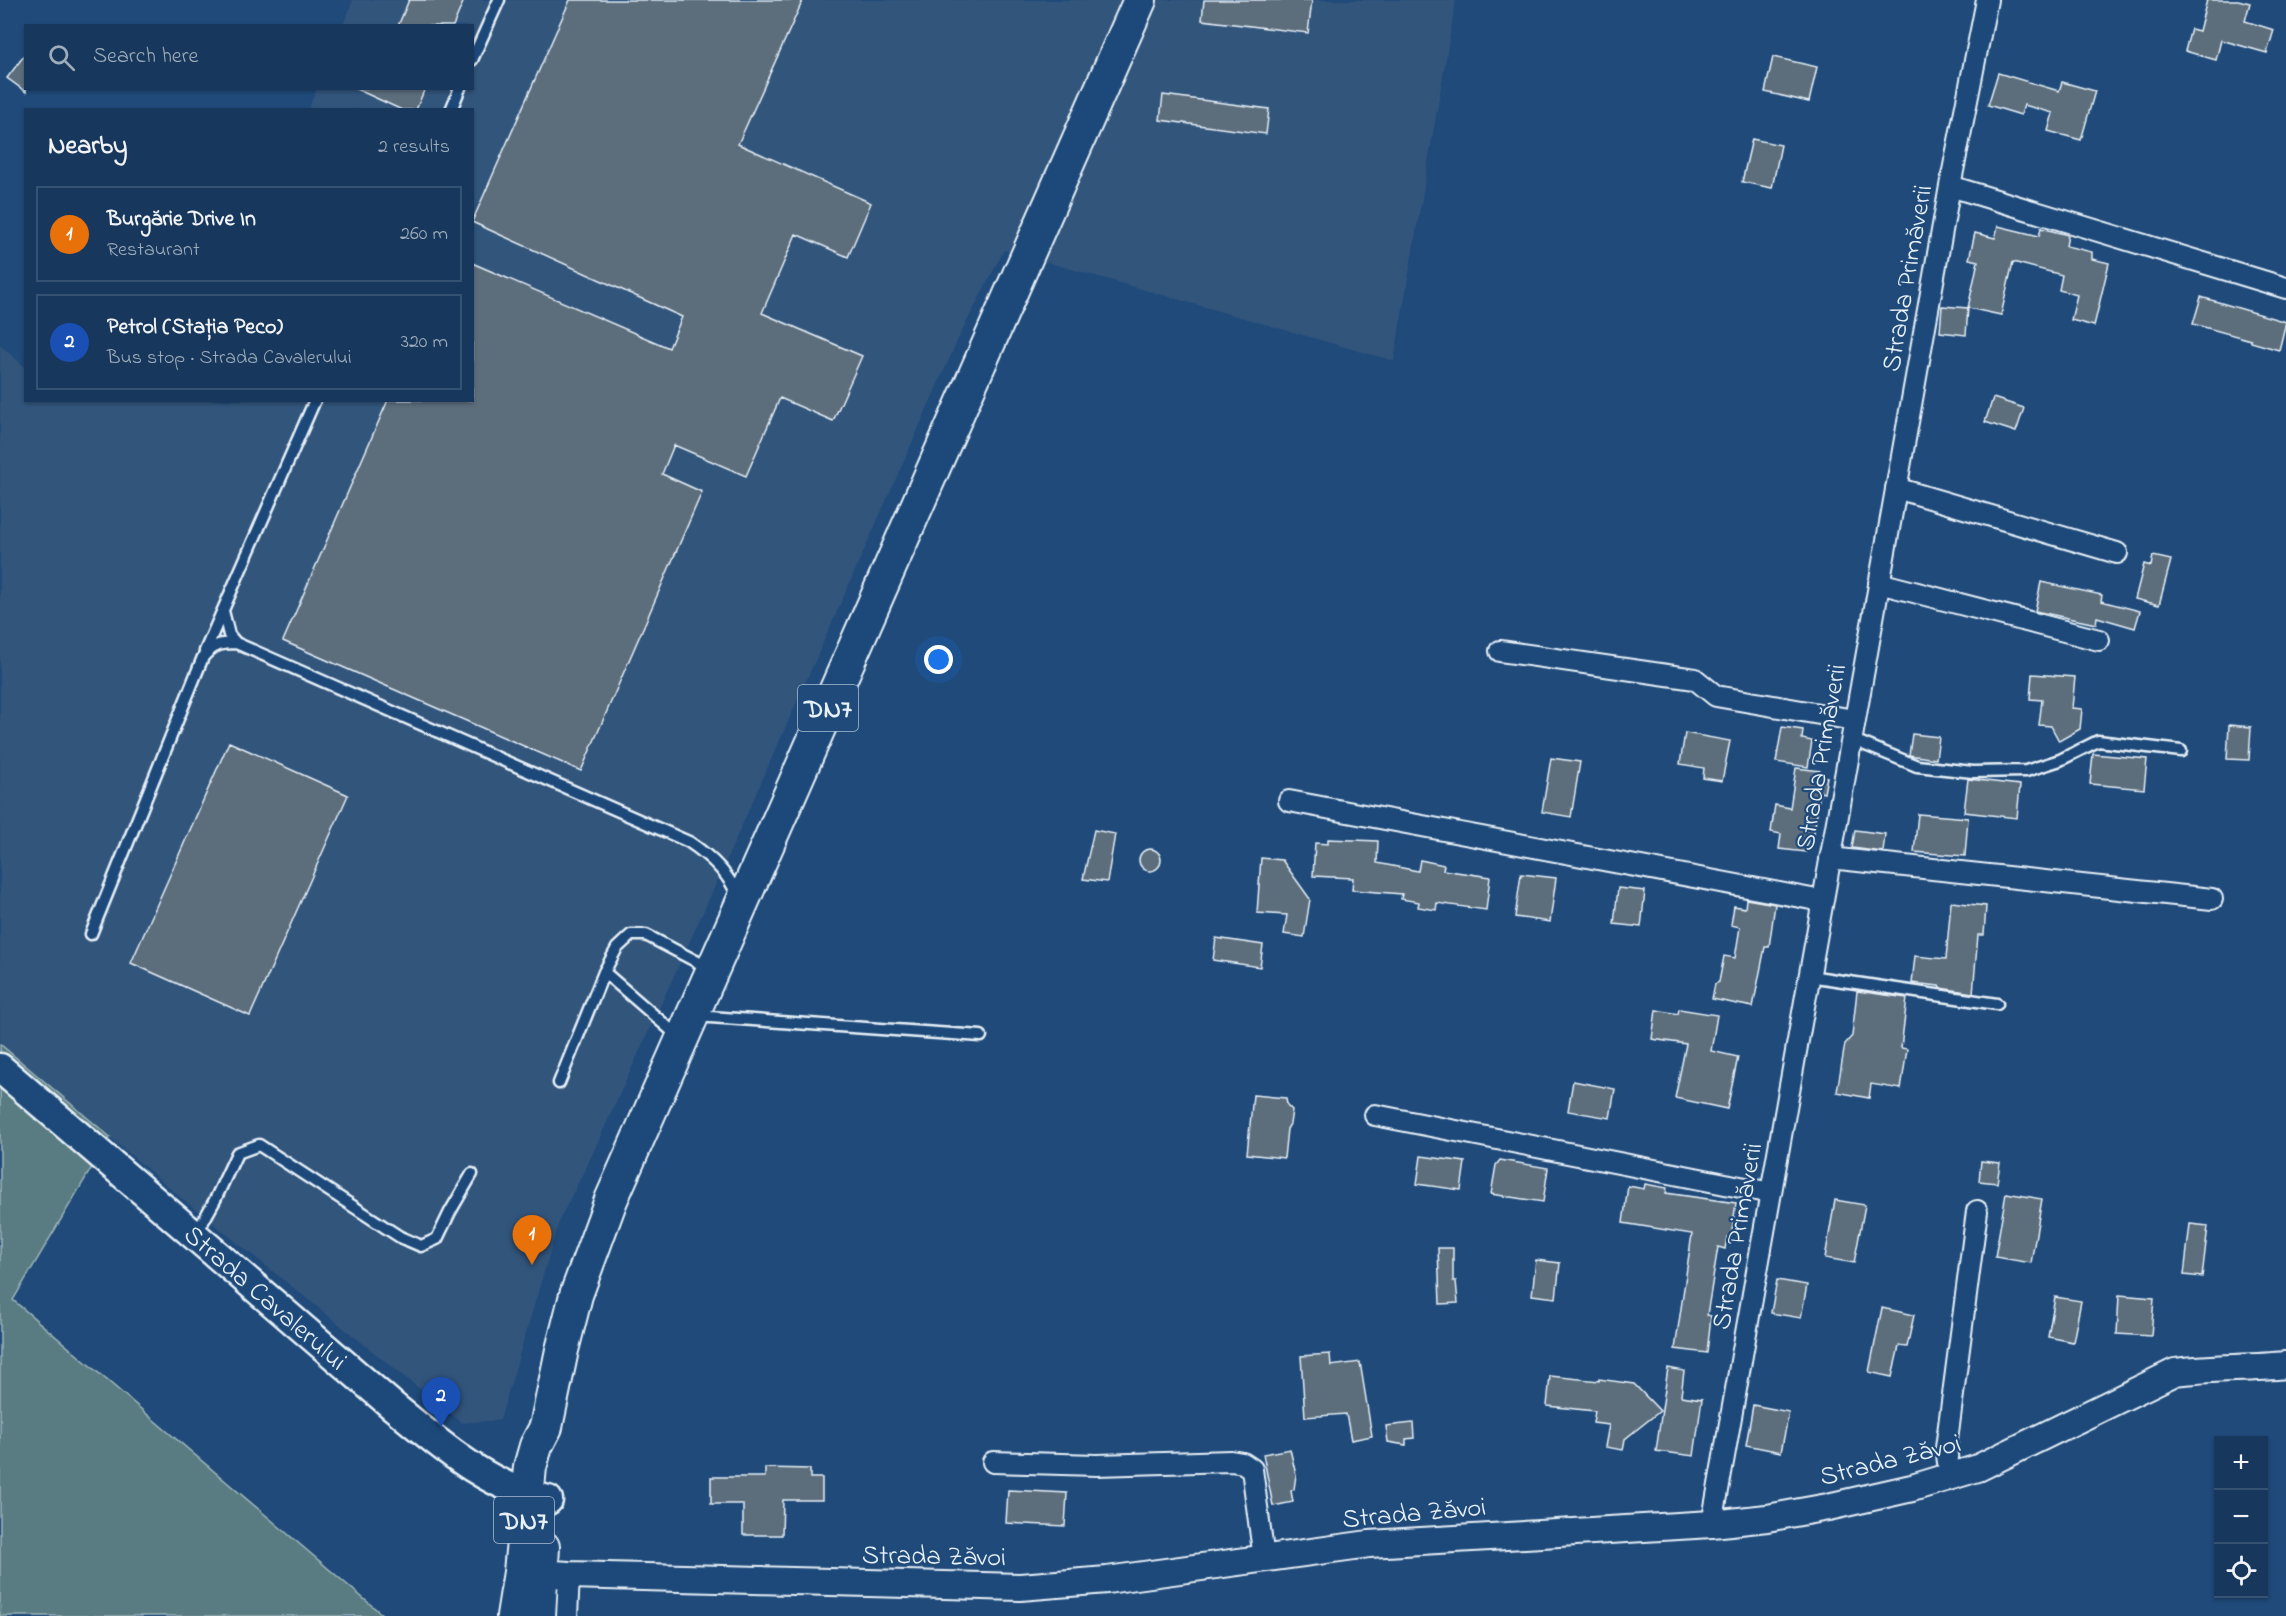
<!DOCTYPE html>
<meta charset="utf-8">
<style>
:root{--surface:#17385c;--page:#203f62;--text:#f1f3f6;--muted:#9eacbb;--line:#365272;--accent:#ff9aa2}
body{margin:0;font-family:"Indie Flower",sans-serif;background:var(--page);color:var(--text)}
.controls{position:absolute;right:18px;bottom:18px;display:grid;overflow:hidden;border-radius:0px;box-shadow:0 2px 4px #0004}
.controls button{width:54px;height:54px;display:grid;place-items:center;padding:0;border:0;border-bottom:2px solid var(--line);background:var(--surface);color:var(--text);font:30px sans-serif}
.you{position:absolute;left:939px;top:660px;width:21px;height:21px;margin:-15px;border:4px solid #fff;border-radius:50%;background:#1a73e8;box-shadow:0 0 0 9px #1a73e833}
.badge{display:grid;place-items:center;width:39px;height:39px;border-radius:50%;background:var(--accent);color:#fff;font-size:20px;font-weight:700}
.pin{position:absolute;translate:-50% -50px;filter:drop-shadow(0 2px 3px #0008)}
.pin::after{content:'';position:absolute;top:32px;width:21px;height:18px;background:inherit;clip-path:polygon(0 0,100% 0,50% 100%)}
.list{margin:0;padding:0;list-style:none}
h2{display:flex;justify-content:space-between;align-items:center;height:78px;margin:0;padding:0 24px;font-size:26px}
h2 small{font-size:20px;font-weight:400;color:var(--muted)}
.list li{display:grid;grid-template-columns:39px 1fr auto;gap:18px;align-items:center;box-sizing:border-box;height:96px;margin:0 12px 12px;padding:0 12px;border:2px solid var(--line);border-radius:0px}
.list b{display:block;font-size:22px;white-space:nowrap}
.list p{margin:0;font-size:20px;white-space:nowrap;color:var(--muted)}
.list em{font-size:20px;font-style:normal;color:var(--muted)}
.icon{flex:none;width:33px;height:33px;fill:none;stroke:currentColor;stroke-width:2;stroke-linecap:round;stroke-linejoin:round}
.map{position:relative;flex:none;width:2286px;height:1616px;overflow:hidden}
.search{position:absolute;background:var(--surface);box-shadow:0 2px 4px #0004;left:24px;top:24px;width:450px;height:66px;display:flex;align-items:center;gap:15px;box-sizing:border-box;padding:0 21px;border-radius:0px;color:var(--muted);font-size:22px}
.panel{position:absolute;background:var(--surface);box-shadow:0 2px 4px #0004;left:24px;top:108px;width:450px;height:294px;border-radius:0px}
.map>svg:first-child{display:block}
.built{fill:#31547b}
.green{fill:#587c81;stroke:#a0b6bc;stroke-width:1.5}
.building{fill:#5b6d7c;stroke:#e8f1f8;stroke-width:1.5}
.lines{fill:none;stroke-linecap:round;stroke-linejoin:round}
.service-casing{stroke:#e8f1f8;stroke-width:15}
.minor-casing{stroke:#e8f1f8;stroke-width:24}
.tertiary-casing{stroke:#e8f1f8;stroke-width:30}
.secondary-casing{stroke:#e8f1f8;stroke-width:33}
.primary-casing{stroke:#e8f1f8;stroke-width:36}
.service{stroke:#1f4a7a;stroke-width:10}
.minor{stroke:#1f4a7a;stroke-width:20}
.tertiary{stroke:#1f4a7a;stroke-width:26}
.secondary{stroke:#1f4a7a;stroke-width:28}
.primary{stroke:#1f4a7a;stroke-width:32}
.labels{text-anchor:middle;stroke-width:4.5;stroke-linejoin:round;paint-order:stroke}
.shield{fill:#1f4a7a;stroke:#acbfd2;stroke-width:1.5}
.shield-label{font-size:26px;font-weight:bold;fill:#e8f1f8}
.street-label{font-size:27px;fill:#e8f1f8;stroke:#1f4a7a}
</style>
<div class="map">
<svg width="2286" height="1616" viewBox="0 0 2286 1616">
<rect width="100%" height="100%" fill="#1f4a7a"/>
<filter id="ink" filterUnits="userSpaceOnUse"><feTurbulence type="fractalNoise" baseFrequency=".0167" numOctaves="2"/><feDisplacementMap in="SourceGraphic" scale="12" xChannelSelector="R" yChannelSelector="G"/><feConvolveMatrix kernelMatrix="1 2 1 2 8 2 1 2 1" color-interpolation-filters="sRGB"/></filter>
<g filter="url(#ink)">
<path class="built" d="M353,0H1456L1394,361L1004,250L960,335L711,895L592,1155L560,1219L500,1420L462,1423L180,1197L0,1044V345L25,367L26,400H472V110L308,109L317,89L472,88V26L343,25Z"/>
<path class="green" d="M0,1044L110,1137L13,1300L384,1616H0Z"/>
<path class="building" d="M409,0H464L453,26H398Z
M570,0H803L738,144L871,203L848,257L796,234L762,313L862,356L833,421L780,398L746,476L674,445L662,474L702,492L581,771L283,641L388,400H472V263L669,348L682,317L472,222Z
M1204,0H1312L1308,33L1202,20Z
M2207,0H2238L2250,3L2245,21L2274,30L2267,53L2221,40L2216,60L2185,51L2191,29L2199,31Z
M26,53V92L7,78Z
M1773,57L1817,67L1809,102L1765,92Z
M1998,73L2059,91L2062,82L2095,91L2081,140L2048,131L2053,113L2024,105L2021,115L1988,105Z
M354,88H425L416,110H402Z
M1163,95L1269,109L1266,134L1160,120Z
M1752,139L1781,145L1772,188L1742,182Z
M1998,226L2039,236L2041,228L2068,235L2066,246L2092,252V259L2109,263L2094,326L2071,320L2077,295L2059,290L2062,275L2013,262L2001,315L1968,308L1978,261L1969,259L1975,233L1995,238Z
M2201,297L2286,322L2279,350L2251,342V340L2193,324Z
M1942,306L1968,308L1966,335L1940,332Z
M1993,398L2024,408L2016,432L1985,422Z
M2153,556L2171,560L2159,605L2135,599L2144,564L2151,566Z
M2041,582L2102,595L2101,601L2140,611L2135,628L2097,617L2096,624L2035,611Z
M2032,674L2075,677L2072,708L2082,709L2080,729L2059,741L2051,726L2039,725L2042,700L2030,699Z
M2229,725L2251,727L2249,760L2227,759Z
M1782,727L1803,730L1802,739L1812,741L1808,767L1776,762Z
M1685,733L1730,741L1722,781L1703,778L1704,768L1680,764Z
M1912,734L1939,737L1936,759L1909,755Z
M229,742L348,795L250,1016L131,963Z
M2093,754L2147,759L2144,789L2090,784Z
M1551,758L1580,762L1571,817L1542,812Z
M1796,768L1820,771V776L1827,777L1824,793L1820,792L1813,839L1808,838L1806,852L1779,849L1781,834L1771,832L1775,805L1790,808Z
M1968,779L2020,785L2017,818L1964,812Z
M1918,814L1968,818L1965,856L1914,852Z
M1094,830L1115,834L1107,882L1083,879Z
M1855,830L1885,834L1883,852L1852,848Z
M1328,839L1378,841L1377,863L1418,871L1420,860L1444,865L1443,870L1490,877L1486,910L1437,903L1436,910L1418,907L1419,902L1401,899L1402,894L1352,890L1353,878L1313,876L1315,843L1328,844Z
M1139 860a11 11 0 1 1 22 0a11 11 0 1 1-22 0Z
M1261,858L1282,860L1310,899L1304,937L1284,934L1287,915L1257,913Z
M1521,874L1556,878L1550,922L1515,917Z
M1618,888L1645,891L1641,927L1614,924Z
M1746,899L1775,904L1769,947H1765L1753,1007L1712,999L1715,984L1719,982L1724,956L1735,958L1740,927L1731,925L1734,906L1745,908Z
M1951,902L1986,906L1984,935H1978L1973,993L1940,988L1939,986L1912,983L1915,956L1946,959Z
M1216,938L1263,945L1260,967L1213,960Z
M1857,991L1907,998L1901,1048L1907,1049L1901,1089L1871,1084L1869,1098L1837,1092L1845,1044L1852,1036Z
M1679,1009L1717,1015L1711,1051L1738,1057L1727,1109L1675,1098L1686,1044L1652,1039L1656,1010L1678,1014Z
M1573,1081L1615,1089L1610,1118L1568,1111Z
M1253,1095L1286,1098L1287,1105L1292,1110L1290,1124L1287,1129L1284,1158L1247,1154Z
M1421,1156L1465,1162L1461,1190L1417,1184Z
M1500,1160L1548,1168L1543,1202L1491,1194L1496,1165Z
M1981,1161L2000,1163L1997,1183L1979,1181Z
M1645,1184L1667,1188L1666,1193L1736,1203L1731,1237H1727L1725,1249L1718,1247L1707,1315L1711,1316L1707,1353L1675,1349L1692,1234L1623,1223L1628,1186L1644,1189Z
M2006,1193L2042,1199L2031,1263L1995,1257Z
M1835,1200L1865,1205L1854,1263L1825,1258Z
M2190,1224L2208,1226L2202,1277L2184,1275Z
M1438,1248H1453V1281H1456L1458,1303L1440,1304Z
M1536,1260L1560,1263L1556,1298L1532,1295Z
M1777,1280L1807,1285L1801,1318L1771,1313Z
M2119,1295L2154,1298L2151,1336L2117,1334Z
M2055,1297L2081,1301L2073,1342L2048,1337Z
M1882,1308L1914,1315L1907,1347L1899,1346L1892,1377L1869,1372Z
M1330,1354L1331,1366L1360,1362L1372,1436L1351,1440L1346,1414L1305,1417L1301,1356Z
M1668,1368L1684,1371L1681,1396L1702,1399L1694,1456L1656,1451Z
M1550,1376L1599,1381V1379L1634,1384L1660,1411L1625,1439L1623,1450L1605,1447L1609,1425L1593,1423L1595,1411L1547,1406Z
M1753,1405L1789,1412L1781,1452L1746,1445Z
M1413,1423L1414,1438L1406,1439V1445L1388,1442L1386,1426Z
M1290,1449L1296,1475L1294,1489L1291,1491L1293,1502L1273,1506L1263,1454Z
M765,1468L810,1469V1478H822V1500H783L782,1535H743V1504H711V1477H765Z
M1008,1490L1067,1493L1065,1526L1006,1523Z"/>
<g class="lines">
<defs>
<path id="service" d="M472,60L499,0
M451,110L460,88
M223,611L229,635L236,643
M205,651L315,400
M1851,739L1917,766L1973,772L2026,771L2060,760L2098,741L2181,751
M91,934L203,657C213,645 220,643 236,643L689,842C710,856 729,873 738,897
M604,972L679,1037
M1809,976L1997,1004
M695,1016L981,1036
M559,1083L604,972L617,948L631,935H646L709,968
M195,1236L215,1200L237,1153L259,1145L400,1237L421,1246L437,1239L450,1212L472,1174"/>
<path id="minor" d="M1950,186L2286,288
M1896,488L2117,553
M1879,583L2099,640
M1500,651L1695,679L1716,696L1854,720
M1289,801L1822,901
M1830,858L2212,899
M1375,1115L1771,1193
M993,1462L1097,1465L1231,1461L1243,1463L1252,1469L1264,1559
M1950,1477L1946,1448L1977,1211
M1712,1524L1950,186L1987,0
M567,1616L569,1575"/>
<path id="tertiary" d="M523,1572L569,1575L1020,1587L1107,1580L1369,1544L1712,1524L1767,1518L1828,1507L1912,1488L1978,1468L2175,1372C2212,1367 2249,1369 2286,1365"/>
<path id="secondary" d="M0,1068L394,1407C442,1446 486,1486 548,1500"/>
<path id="primary" d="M513,1616L520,1572L530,1467L536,1446L546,1427L562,1350L576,1295L611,1200L1140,0
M539,1616L543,1547"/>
</defs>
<use href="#service" class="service-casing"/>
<use href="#minor" class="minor-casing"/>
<use href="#tertiary" class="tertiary-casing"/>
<use href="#secondary" class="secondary-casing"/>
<use href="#primary" class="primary-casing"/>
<use href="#service" class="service"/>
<use href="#minor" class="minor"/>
<use href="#tertiary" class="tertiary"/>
<use href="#secondary" class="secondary"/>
<use href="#primary" class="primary"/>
</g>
</g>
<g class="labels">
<g class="shield">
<rect x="798" y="685" width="60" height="46" rx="4.5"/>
<rect x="494" y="1497" width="60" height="46" rx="4.5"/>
</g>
<g class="shield-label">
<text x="828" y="717">DN7</text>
<text x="524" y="1529">DN7</text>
</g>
<g class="street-label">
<text transform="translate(1906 278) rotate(-80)" y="9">Strada Primăverii</text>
<text transform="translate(1820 757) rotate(-80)" y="9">Strada Primăverii</text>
<text transform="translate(1736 1236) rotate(-80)" y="9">Strada Primăverii</text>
<text transform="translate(266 1297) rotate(41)" y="9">Strada Cavalerului</text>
<text transform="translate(1890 1459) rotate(-14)" y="9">Strada Zăvoi</text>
<text transform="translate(1414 1512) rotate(-5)" y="9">Strada Zăvoi</text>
<text transform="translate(934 1555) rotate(1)" y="9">Strada Zăvoi</text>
</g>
</g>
</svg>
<div class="controls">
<button>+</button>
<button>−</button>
<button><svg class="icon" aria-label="locate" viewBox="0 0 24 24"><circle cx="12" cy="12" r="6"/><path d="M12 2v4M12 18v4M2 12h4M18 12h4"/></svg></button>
</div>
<div class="you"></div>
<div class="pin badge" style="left:532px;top:1265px;background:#e8710a">1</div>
<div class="pin badge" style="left:441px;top:1427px;background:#1a4fb4">2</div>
<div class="search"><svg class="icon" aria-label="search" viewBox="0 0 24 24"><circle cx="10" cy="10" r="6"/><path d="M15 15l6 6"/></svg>Search here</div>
<section class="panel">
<h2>Nearby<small>2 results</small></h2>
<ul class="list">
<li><span class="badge" style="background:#e8710a">1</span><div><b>Burgărie Drive In</b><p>Restaurant</p></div><em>260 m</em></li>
<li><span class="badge" style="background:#1a4fb4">2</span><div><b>Petrol (Stația Peco)</b><p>Bus stop · Strada Cavalerului</p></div><em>320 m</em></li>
</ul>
</section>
</div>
